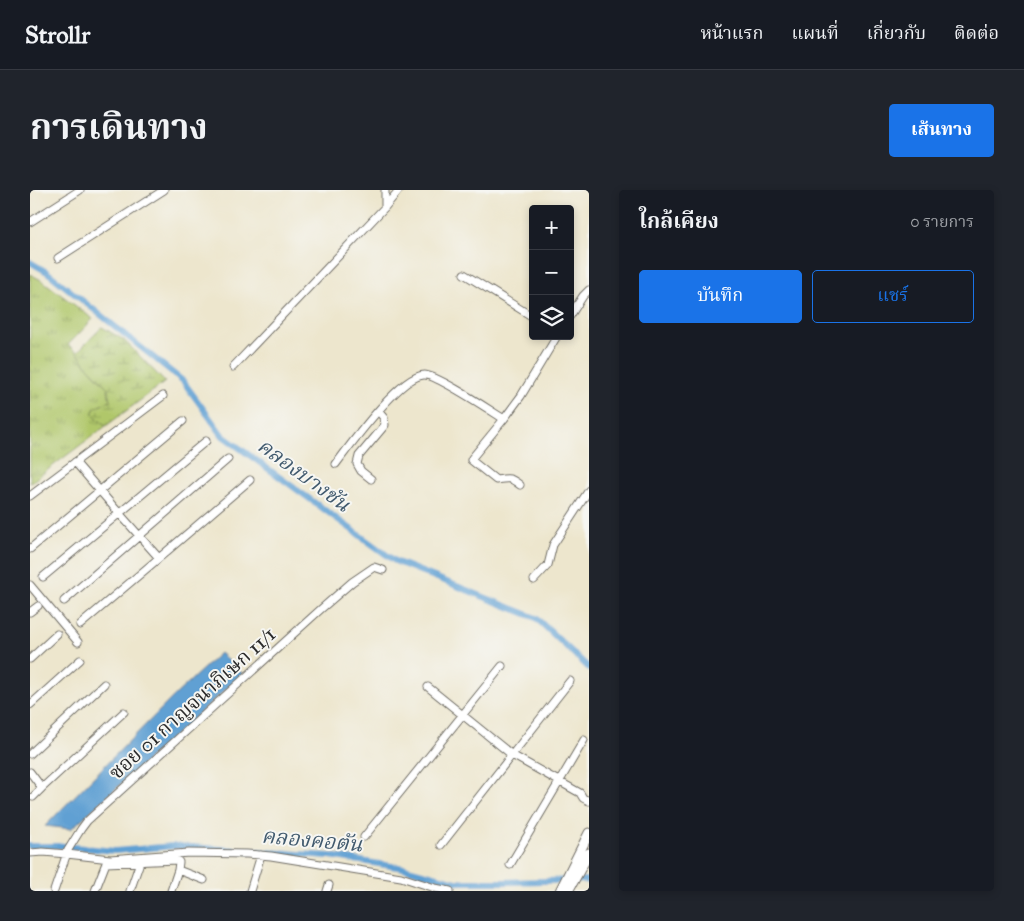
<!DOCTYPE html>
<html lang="th">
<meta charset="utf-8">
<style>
:root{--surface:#171b24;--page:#20242c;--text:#f1f3f6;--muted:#9ea1a6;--line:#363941;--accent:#1a73e8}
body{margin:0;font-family:"IM FELL Great Primer","Noto Serif Thai",serif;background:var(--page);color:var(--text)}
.controls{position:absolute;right:15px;top:15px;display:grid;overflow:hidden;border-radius:5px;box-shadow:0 2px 8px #0003}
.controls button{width:45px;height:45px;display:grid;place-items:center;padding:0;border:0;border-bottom:1px solid var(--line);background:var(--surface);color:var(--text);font:25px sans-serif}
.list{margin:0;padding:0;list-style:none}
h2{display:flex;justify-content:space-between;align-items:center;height:65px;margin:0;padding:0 20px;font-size:21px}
h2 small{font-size:16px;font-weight:400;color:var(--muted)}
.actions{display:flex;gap:10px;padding:15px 20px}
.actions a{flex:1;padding:11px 0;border:1px solid var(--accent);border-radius:5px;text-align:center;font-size:18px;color:var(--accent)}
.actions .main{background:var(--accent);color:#fff}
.icon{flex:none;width:28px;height:28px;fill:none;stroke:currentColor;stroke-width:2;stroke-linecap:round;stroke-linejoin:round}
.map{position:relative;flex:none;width:559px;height:701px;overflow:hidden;border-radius:5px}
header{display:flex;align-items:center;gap:30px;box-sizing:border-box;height:70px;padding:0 25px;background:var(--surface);border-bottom:1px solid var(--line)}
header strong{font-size:24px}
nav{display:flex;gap:28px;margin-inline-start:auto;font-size:18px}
.intro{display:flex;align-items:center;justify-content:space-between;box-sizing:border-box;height:120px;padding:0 30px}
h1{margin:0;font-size:35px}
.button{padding:12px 22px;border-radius:5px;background:var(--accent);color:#fff;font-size:18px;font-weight:700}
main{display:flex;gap:30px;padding:0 30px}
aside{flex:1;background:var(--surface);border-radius:5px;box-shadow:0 2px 8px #0003}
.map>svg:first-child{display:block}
.grass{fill:url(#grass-tufts);stroke:#6e794b}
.wetland{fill:url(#wetland-marsh);stroke:#6e794b}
.water{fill:#61a0d3;stroke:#46667f}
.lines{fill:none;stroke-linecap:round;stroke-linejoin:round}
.canal{stroke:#61a0d3;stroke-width:6}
.minor-casing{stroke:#6f6c64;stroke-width:9}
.major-casing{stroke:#6f6c64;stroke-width:11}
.minor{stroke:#fff;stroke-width:7}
.major{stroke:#fff;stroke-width:9}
.labels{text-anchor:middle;stroke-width:4;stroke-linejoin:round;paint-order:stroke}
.street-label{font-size:20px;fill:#2b2b2b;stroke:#f6f6f2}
.water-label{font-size:21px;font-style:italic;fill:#415a6e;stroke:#f6f6f2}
</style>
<header>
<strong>Strollr</strong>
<nav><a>หน้าแรก</a><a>แผนที่</a><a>เกี่ยวกับ</a><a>ติดต่อ</a></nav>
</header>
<div class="intro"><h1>การเดินทาง</h1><a class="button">เส้นทาง</a></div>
<main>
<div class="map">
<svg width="559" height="701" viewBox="0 0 559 701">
<defs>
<pattern id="grass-tufts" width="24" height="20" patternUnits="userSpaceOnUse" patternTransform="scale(1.25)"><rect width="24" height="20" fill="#b0c76b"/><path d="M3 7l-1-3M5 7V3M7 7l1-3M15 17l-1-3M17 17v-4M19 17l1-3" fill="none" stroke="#8fa258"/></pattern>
<pattern id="wetland-marsh" width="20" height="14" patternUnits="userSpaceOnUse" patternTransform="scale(1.25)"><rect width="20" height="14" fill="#b0c76b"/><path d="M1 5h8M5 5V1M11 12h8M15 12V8" fill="none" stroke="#8fa258"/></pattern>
</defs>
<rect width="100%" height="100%" fill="#f6f6f2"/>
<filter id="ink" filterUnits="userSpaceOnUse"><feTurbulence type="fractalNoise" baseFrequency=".02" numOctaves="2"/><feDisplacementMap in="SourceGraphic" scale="10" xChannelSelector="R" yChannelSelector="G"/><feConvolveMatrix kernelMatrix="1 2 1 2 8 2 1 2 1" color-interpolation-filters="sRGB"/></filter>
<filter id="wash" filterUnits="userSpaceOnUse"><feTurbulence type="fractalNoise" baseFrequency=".0096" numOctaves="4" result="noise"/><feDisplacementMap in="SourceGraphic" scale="20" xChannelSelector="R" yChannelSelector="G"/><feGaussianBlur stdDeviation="1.12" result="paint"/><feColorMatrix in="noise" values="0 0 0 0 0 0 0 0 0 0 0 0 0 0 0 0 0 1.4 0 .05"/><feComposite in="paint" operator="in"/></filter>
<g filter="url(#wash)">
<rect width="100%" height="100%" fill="#ede6cd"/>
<path class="grass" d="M0,84L13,91L63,129L38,155L47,162L58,177L78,198L80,211L65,218L62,224L76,236L0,293Z"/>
<path class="wetland" d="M72,137L94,150L135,192L76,236L62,224L65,218L80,211L78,198L58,177L47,162Z"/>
<path class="water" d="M190,463L213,484L41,639L15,636L143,507Z"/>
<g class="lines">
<path class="canal" d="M0,72L17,82L153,191L193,246L365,371L506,428L559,478
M0,656H34L85,661L144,656L300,666L374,678L426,692H473L555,690L559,691"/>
</g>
</g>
<g filter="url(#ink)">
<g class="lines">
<defs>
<path id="minor" d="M355,17V0
M0,32L50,0
M28,68L134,0
M434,84L503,127
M540,126L553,106L559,100
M203,177L355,17L369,0
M474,229L442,268L441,270L466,290C478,288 480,287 490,295
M45,272L89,323L129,368
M306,274C321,254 370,186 394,185C406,184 461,221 474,229L491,206L527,146
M341,289L331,281L327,274L329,266L355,235L354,228L348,221
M0,306L133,206
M0,359L153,231
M13,387L176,251
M504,390L518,375L523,355L559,300
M0,395L48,452
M34,411L198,269
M0,422L8,416
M50,435L129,368L220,290
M0,469L27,444
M398,497L482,565L550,603L553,608L559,611
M0,515L50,470
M0,564L74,494
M0,582L12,598L94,522
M3,607L12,598
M334,647L472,476
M411,655L540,491
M0,663L13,662L37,664L80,669L159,663L217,664L241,666L371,687L405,698L420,701
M480,675L554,550
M148,680L174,690
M24,701L38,660L51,639L57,631L291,419L322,392L344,377L353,380
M65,701L76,673L147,670L149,672L148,680L141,701
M100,701L110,672
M220,701L231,665
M297,701L299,695"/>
<path id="major" d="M530,701L559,643
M538,701L559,663"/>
</defs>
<use href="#minor" class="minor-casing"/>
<use href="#major" class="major-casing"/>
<use href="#minor" class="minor"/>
<use href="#major" class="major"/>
</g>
</g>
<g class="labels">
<g class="street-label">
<text transform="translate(162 513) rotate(-42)" y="7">ซอย 01 กาญจนาภิเษก 11/1</text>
</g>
<g class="water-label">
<text transform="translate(274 285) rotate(36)" y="7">คลองบางชัน</text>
<text transform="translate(282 650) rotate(5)" y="7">คลองคอตัน</text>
</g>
</g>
</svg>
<div class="controls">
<button>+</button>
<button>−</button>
<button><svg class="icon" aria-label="layers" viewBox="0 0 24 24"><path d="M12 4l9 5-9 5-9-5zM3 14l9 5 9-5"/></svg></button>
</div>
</div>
<aside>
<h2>ใกล้เคียง<small>0 รายการ</small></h2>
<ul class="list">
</ul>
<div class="actions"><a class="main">บันทึก</a><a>แชร์</a></div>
</aside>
</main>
